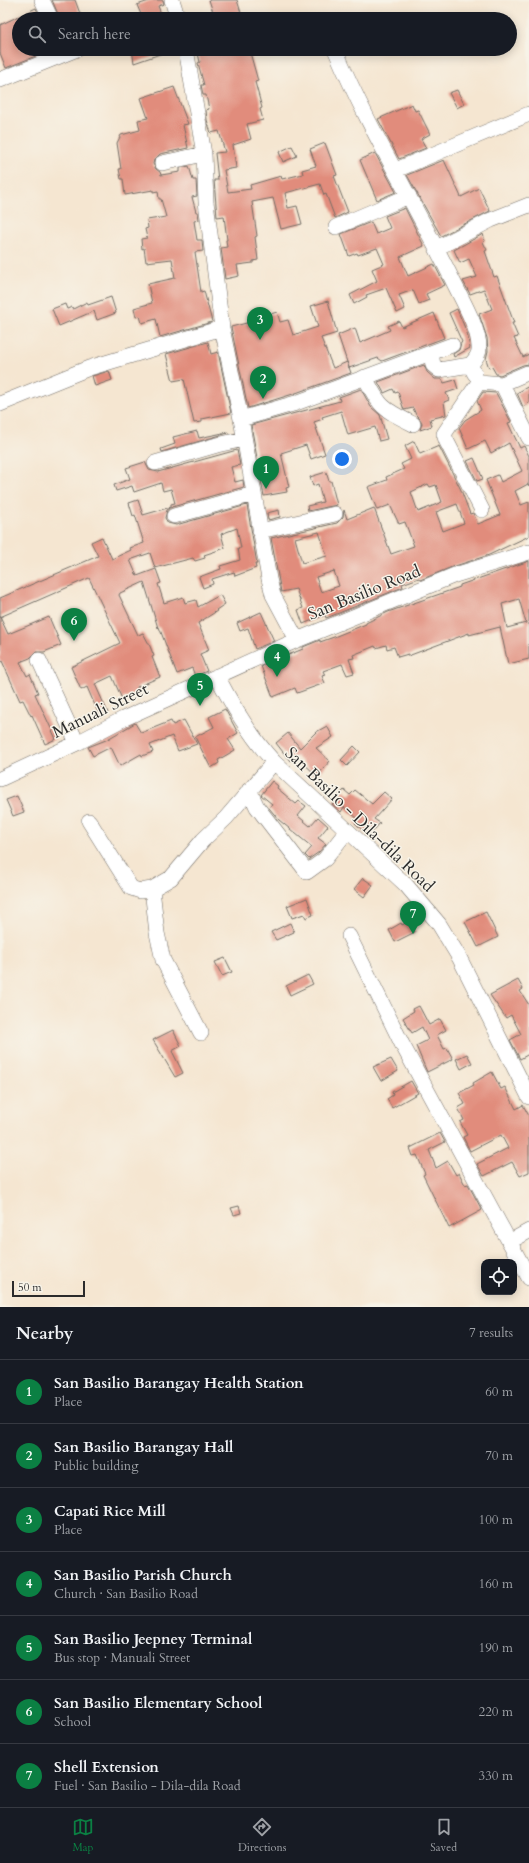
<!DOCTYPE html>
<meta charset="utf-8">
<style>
:root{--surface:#171b24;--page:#20242c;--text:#f1f3f6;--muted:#9ea1a6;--line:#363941;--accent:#0b8043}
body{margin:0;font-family:Cardo,serif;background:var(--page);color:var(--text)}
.controls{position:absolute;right:12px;bottom:12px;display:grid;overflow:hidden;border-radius:8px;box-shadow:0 2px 10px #0003}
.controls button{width:36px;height:36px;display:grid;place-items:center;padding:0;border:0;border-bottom:1px solid var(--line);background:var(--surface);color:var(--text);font:20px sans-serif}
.scale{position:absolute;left:12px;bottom:10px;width:73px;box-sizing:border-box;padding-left:4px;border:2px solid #2b2b2b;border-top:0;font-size:11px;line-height:14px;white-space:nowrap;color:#2b2b2b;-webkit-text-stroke:3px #f7f3e8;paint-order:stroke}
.you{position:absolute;left:342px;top:459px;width:14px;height:14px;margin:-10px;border:3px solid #fff;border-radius:50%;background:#1a73e8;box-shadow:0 0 0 6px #1a73e833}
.badge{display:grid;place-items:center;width:26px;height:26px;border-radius:50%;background:var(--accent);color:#fff;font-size:13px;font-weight:700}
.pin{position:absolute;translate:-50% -33px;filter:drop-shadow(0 1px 2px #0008)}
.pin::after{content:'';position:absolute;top:21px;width:14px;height:12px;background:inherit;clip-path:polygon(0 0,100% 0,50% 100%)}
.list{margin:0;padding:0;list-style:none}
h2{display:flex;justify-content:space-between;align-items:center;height:52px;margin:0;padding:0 16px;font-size:17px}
h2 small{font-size:13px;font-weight:400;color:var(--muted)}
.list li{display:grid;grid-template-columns:26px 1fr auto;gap:12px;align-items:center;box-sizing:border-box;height:64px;padding:0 16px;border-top:1px solid var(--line)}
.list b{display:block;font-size:15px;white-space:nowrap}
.list p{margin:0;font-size:13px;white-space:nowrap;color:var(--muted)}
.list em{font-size:13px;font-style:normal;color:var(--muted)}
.icon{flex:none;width:22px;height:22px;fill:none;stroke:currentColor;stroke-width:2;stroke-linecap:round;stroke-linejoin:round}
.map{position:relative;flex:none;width:529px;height:1307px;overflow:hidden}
.search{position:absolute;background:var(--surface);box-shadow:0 2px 10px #0003;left:12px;right:12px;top:12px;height:44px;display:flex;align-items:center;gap:10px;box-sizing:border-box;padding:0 14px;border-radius:22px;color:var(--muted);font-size:15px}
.sheet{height:500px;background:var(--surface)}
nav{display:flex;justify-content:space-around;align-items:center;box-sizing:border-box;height:56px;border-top:1px solid var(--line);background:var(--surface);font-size:11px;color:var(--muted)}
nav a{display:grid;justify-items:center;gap:2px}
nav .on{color:var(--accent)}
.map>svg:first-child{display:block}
.building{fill:#e18c7b;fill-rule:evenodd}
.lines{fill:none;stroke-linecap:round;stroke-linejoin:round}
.minor-casing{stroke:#726c65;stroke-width:16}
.minor{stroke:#fff;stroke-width:15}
.labels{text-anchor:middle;stroke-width:3;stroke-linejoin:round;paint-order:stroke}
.street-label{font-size:17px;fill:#2b2b2b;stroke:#f7f3e8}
</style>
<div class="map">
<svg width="529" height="1307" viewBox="0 0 529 1307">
<rect width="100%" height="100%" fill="#f7f3e8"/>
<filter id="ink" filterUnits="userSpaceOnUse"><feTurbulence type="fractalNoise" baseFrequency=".025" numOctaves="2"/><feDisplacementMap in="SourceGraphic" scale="8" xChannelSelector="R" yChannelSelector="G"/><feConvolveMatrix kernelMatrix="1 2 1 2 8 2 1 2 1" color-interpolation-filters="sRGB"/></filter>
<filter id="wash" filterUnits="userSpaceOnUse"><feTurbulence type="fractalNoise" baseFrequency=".012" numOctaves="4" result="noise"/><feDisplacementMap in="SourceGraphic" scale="16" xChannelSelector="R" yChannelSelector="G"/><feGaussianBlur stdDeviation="0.9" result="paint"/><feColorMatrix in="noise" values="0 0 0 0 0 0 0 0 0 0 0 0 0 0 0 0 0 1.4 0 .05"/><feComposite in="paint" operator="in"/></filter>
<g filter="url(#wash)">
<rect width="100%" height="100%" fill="#f5e6d1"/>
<g id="blocks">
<path class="building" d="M52,0H75L82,19H60Z
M152,0H163L164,4L158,6L163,19H143L137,5Z
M209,0H237L243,19H196V17L213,12Z
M36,8L41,19H19V49H53L6,68L0,53V25Z
M132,49H169V51L134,63Z
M197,49H249L258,81L255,82L262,108L260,109L263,120L247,124L251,139L233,145L236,168L224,170L228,192L251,189L250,185L281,176L282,179L303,174L302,170L316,166L310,149L325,143L337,175L334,176L348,212L335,218L326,194L324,195L320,184L285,193L288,208L297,206L302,224L281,229L273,198L252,202L257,236L255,237L258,260L253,261V263L237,265L239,276L225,279L221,248L227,247L226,240H227L224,216L217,217L214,180H218L215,153L225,152L219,131L211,133L207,120L206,110L209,109L206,95H203L201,85H204L198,63L200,62Z
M174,87L188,124L183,125L188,148L160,154L154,160L153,164L156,169L160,172L161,175L180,172V168L189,166L193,180H196L197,196L192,197L196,212H198L199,220L194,221L197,240H202L203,251L195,252L201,292L204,291L212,322L160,337L156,319L142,323L140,316L136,317L134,308L152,303L148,284L175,278L172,259L146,262L144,248L142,249L141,239L147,238L145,229L148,228L147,220L166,217L161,199H159L158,191L153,192V190L125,195L123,179H121L119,169H121L117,143L121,135L140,130L138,120L148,118L141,98Z
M457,90L464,104L457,108L449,93Z
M412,104L415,111L418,110L430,134L421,139L426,148L399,159L378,119Z
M292,146L297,156L283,162L279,152Z
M375,153L396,192L377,200L360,160Z
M444,160L461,197L479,188L490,211L441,236L407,175Z
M405,208L424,246L400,257L408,276L434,264L445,285L426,294L429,300L419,304L413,290L399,295L405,309L397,313L386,288L366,295L367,297L354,304L350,295L377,281L372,269L384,264L377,248L358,255L357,253L349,256L341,234L371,222L376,234L390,228L385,216Z
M483,234L485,241L483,242L487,250L485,251L494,277L497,276L514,323H512L518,337L514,338L523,357L529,354V364L523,365L500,375L496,374L492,367L489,368L486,359L488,351L487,338L479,314L492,309L484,289L470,294L463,281L477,277L469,259L460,263L454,250Z
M111,297L116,313L97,320L94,311L59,326L52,309L65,304L67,309L72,307L73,309L87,302L88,305Z
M328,301L337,333L321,338L333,368L347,362L351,373L293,394L248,408L231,327L262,319L261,317L277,312L280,322L288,320L293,335L318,327L311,306Z
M457,309L467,333L470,348L454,357L453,354L459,350L461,343L462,342L449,313Z
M434,313L444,338L382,361L378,358L349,368L338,335L355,328L360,343L390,330L388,326L399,321L402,327Z
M208,342L211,354L218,352L231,413L202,419V422L194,423L184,379L173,381L166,354Z
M424,365L427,372L435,379H442L444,383L455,380L458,389L446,393L449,400L444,402L446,415L430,419L432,426L420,430L422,423L420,419L416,415L413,408L404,410L398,392L395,393L393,389L384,393L378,382Z
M109,371L112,380L95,386L92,376Z
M529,386V403L523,407L517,393Z
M361,389L371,407L380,415L387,439L379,441L375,427L348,435L341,411L322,417L323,419L314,422L325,454L311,459L306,445L281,453L289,487L286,488L287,492L264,496L251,425L340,401L339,397Z
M483,392L496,393L511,422L508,423L520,448L524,446L529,456V486L528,484L515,491L521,505L529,502V536L489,555L452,567L420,580L419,578L402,584L403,587L339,613L326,618L325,615L303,624L298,610L303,608L296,589L281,592L271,538L337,523L343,517L344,510L347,519L374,508L391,554L414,546L405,522L399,524L390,505L377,510L368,487L387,480L386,477L404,469L401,464L411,459L405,446L414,441L420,454L439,446L461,490L470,514L473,513L478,524L500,515L486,480L498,475L501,482L522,471L509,443L491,453L485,441L468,449L459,428L465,420L481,410L477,401ZM428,484L430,487L436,485L442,502L418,512L411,492ZM457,504L464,523L443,531L436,512ZM319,532L327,556L302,563L295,538ZM334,571L339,586L321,592L316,577Z
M197,431L199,438L228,432V433L162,452L161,449L175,444L173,437Z
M237,450L240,465L231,467L235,482L243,480L244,487L172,507L167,510L165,518L168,523L176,525L247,505L257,564H255L256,568L235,576L234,572L212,579L213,584L203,588L199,577L221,569L220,566L240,560L238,548H241L237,528L221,534L225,548L204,555L205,558L195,561L193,558L155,568L150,553L130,560L137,576L156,569L161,583L158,584L164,603L183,597L185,603L196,600L198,607L220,595L225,604L216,610L217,611L198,623L209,650L200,654L207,671L195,676L192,668L177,674L159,627L158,628L144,582L120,593L119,595L138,635L143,633L149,644L154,656L152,657L160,677L137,687L139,692L122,699L112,676L95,684L108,713L100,717L87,687L81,690L71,667L120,643L89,578L0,617L8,634L49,617L61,645L44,652H36L30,658L20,662L27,676L30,674L38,693L35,694L56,739L45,744L32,715L31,716L23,700L20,701L2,661L0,662V598L98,556L91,542L102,537L112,559L131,550L130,548L144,543L135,515L133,516L129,503L138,500L143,515L171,507V504L175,503L171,489L163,491L161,483L134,492L132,486L116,491L114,485L130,479L126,468L145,462L149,470L158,472Z
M474,458L483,479L477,481L467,461Z
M326,472L329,481H331L337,505L308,511L307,506L323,502L318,484L313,486L310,477Z
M279,510L280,517L268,520L267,513Z
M529,561V659L508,664L500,627L469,635V633L408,656V654L398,657L394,647L387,649L386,645L376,648L375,646L353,655L354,658L349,659L354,673L347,675L342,664L323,671L325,675L322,676L325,683L297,693L295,688L273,697L261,666L303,649V647L320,640V642L334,637L366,624V623L388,612L460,587V585ZM519,599L526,623L507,628L502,604Z
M261,612L274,641L255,649L248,628L240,631L237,623Z
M225,709L238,733L228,739L235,750L218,760L219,763L211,768L195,737L214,727L209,717Z
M184,720L197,744L178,751L172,736L150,745L153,752L142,756L141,754L120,766L111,747L93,756L88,747L106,740L135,723L141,733L171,721L173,725Z
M327,726L333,737L316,748L330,761L317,776L296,756L290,761L276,743L288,733L300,748L316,732Z
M354,746L360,752L347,766L341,760Z
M272,781L278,786L277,788L296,804L299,801L306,806L298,816L310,826L318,817L328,826L318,838L326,844L319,852L309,859L305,855L312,847L279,820L269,808L272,804L261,795Z
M344,790L350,795L355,790L372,804L384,792L392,799L374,819L380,823L369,836L355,823L358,819L344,807L341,812L332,804Z
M17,796L24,812L13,816L6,800Z
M363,878L373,885L364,897L354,889Z
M307,898L313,915L306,918L304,914L292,918L287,906Z
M486,912L498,937L478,947L465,922Z
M409,921L415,932L395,942L389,930L401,923L402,925Z
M290,923L294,932L276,940L271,932Z
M225,958L232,972L222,976L215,962Z
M308,975L313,984L290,995L286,986Z
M518,980L523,989L520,991L529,1005V1054L520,1059L510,1040L521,1034L511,1015L506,1018L490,995Z
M419,1006L429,1025L440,1019L446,1030L437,1035L444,1049L447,1048L453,1059L427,1072L416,1046L428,1040L422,1027L412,1033L403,1018L414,1011L413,1009Z
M173,1030L181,1046L172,1051L183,1073L175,1077L153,1040Z
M467,1054L472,1063L461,1069L456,1059Z
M391,1059L398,1071L381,1081L373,1067Z
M492,1072L501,1089L505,1087L516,1109L523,1105L529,1116V1172L520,1176L512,1162L484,1176L477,1164L508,1148L501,1135L470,1151L463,1137L467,1135L460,1122L464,1120L458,1108L465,1104L459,1093L474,1085L473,1083Z
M411,1081L418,1093L392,1108L387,1099L393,1095L392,1092Z
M440,1133L445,1142L429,1150L436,1168L448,1161L456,1175L459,1173L465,1185L468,1184L482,1210L449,1228L423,1175L425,1174L417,1155L413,1156L410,1148Z
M239,1206L241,1213L234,1215L231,1208Z"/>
</g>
</g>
<g filter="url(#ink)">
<use href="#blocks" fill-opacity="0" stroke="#726c65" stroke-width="1"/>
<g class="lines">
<defs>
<path id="minor" d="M42,0L51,19
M172,0L178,19
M186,49L204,154L206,202L222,328L241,419L269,579L273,595L297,640
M335,49C368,128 414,202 452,279C460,296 479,328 479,347C480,354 475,360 470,365
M0,80L77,49
M162,163L204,154
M396,170L529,114
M336,227L409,196
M437,248L491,220L529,205
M431,353L433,365L439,370L470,365L475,374
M365,377C380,408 383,409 413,424
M479,382L444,434L446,440L482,510
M479,382L502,384L529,438
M502,384L527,373
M0,404L89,368L222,328
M241,419L296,403L452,345
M155,463L217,445L244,439
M174,516L254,494
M260,531L335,514
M39,660L77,743
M217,676C233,707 250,736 274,762L406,885L439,924L459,957L529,1097
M0,779L77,743L123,719L297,640L455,575L529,552
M249,790L257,807L307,872L325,859L347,831
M89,821L131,888L140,891L152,889
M349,936L402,1044L529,1278
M201,1033L163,960L157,933L152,889L171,878L203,840L226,818L274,762
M509,1242L529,1231"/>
</defs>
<use href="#minor" class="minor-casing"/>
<use href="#minor" class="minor"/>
</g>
</g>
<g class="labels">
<g class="street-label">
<text transform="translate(364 592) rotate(-22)" y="6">San Basilio Road</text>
<text transform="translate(100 710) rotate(-26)" y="6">Manuali Street</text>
<text transform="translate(360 819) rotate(44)" y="6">San Basilio - Dila-dila Road</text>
</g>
</g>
</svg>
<div class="controls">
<button><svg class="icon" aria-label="locate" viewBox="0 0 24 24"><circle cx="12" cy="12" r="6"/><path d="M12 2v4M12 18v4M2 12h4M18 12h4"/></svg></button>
</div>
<div class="scale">50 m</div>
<div class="you"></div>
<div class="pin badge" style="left:266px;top:489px">1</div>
<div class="pin badge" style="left:263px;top:399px">2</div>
<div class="pin badge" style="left:260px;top:340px">3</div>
<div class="pin badge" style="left:277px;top:677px">4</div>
<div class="pin badge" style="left:200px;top:706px">5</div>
<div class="pin badge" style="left:74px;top:641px">6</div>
<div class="pin badge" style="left:413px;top:934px">7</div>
<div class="search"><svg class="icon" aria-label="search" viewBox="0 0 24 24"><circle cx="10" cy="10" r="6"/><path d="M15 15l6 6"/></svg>Search here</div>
</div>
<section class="sheet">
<h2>Nearby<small>7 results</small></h2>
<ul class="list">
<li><span class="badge">1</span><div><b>San Basilio Barangay Health Station</b><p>Place</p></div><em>60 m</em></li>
<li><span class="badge">2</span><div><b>San Basilio Barangay Hall</b><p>Public building</p></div><em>70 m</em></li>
<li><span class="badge">3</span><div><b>Capati Rice Mill</b><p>Place</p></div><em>100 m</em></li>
<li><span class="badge">4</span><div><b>San Basilio Parish Church</b><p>Church · San Basilio Road</p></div><em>160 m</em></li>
<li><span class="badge">5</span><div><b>San Basilio Jeepney Terminal</b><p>Bus stop · Manuali Street</p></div><em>190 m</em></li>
<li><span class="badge">6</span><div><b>San Basilio Elementary School</b><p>School</p></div><em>220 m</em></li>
<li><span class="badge">7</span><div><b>Shell Extension</b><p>Fuel · San Basilio - Dila-dila Road</p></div><em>330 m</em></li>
</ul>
</section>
<nav>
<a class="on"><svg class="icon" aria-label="map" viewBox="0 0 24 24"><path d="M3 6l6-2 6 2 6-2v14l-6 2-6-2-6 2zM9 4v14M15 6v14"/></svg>Map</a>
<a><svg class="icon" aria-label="directions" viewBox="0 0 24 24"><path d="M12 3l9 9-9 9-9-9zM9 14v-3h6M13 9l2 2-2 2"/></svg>Directions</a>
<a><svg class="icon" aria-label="saved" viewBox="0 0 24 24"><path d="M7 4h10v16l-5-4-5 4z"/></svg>Saved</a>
</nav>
